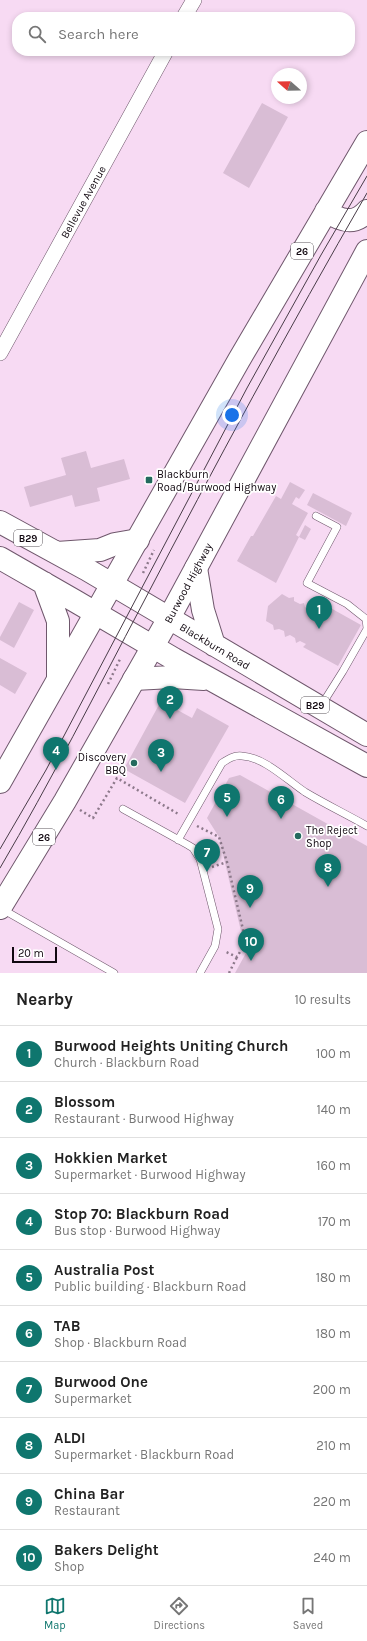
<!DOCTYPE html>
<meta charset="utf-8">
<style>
:root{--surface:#fff;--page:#f2f2f2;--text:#222;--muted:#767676;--line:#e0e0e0;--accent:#0f766e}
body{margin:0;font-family:Karla,sans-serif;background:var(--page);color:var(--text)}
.compass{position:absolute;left:271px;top:68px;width:36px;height:36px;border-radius:50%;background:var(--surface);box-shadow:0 2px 6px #0003;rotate:290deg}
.scale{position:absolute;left:12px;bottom:10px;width:45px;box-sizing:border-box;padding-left:4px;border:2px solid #110810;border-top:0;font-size:11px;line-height:14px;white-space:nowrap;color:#110810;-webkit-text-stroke:3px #fff;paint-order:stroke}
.you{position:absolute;left:232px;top:415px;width:14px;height:14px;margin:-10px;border:3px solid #fff;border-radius:50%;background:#1a73e8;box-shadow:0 0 0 6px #1a73e833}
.badge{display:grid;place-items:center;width:26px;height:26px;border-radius:50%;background:var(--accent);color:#fff;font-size:13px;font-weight:700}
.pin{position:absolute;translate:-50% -33px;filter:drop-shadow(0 1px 2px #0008)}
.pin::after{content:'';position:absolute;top:21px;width:14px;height:12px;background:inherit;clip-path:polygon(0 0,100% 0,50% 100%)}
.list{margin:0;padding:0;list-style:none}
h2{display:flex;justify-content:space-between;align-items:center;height:52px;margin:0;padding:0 16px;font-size:17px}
h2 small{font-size:13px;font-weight:400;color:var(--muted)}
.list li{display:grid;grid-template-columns:26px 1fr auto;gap:12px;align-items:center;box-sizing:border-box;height:56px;padding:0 16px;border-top:1px solid var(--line)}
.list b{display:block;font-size:15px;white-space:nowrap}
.list p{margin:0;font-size:13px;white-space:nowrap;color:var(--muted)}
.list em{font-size:13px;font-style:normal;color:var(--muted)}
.icon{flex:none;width:22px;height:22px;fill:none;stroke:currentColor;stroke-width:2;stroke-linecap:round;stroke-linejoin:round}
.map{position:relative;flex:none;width:367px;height:973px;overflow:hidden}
.search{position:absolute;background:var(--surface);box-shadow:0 2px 6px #0003;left:12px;right:12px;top:12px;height:44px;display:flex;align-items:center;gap:10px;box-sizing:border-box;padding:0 14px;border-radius:16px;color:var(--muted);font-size:15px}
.sheet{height:612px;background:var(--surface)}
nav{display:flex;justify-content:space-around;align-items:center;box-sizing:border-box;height:56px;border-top:1px solid var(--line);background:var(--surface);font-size:11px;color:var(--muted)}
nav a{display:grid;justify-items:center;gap:2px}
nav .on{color:var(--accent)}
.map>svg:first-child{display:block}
.building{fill:#d9bdd5}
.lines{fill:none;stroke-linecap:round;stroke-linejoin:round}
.service-casing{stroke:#6f576c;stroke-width:8}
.minor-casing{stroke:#6f576c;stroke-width:16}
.primary-casing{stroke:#6f576c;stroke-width:24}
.trunk-casing{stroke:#6f576c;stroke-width:24}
.path{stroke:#8d798b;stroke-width:2.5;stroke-dasharray:2 3;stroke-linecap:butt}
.service{stroke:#fff;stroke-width:7}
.minor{stroke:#fff;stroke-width:15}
.primary{stroke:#fff;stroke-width:22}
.trunk{stroke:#fff;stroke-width:22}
.tram{stroke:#493c48;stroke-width:1}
.poi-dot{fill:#236a5e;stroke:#fff;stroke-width:1.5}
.labels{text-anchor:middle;stroke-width:3.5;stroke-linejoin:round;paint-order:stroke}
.shield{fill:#fff;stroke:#585258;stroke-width:1}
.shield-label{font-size:10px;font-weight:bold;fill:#110810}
.street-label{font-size:11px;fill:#110810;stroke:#fff}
.poi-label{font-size:11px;fill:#110810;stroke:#fff;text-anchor:start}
</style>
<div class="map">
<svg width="367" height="973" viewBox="0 0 367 973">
<rect width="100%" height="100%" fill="#f7daf3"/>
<path class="building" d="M262,103L288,117L249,188L223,173Z
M86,451L91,468L124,459L130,479L97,488L100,501L75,507L72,495L30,507L24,487L66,475L61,458Z
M290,482L305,490L299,499L296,497L292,504L308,513L296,535L299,537L276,583L237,561L251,536H253L276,496L281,499Z
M313,493L352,513L346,526L307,505Z
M305,525L311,529L305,540L299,537Z
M282,594L289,598L294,597V601L300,604L304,603L305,607L310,610L315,609L316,613L321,616L327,606L361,625L338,666L303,647L306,644L300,641L296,643L295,638L290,635L285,637L284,631L279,629L274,630L273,625L266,621L268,606Z
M19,602L34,610L14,648L0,640V637Z
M0,658L27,673L15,694L0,685Z
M161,701L192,718L197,708L229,726L185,803L124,769Z
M240,775L367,846V973H235L246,953L219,837L207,818L229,778Z"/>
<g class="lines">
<defs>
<path id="service" d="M316,516L337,527L307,583L347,604L366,619L367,628
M321,706L343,671L367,629
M123,809L188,845L193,848L200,859L218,929L215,946L200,973
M178,840L222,763C228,759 234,755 242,756C264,757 287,780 305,792C325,804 346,814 367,826
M2,909L114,973"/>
<path id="minor" d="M184,17L194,0
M0,353L166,51"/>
<path id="primary" d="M0,522L86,569L367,735
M57,553L100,550L115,544L138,540
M0,558L75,601L174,659L367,766
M196,568L203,610L214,645
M44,583L58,621V679
M134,679L172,677L204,679"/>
<path id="trunk" d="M326,211C339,220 354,226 367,211
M0,782L239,360L367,142
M0,908L65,801L169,618L367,251"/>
</defs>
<use href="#service" class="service-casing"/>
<use href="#minor" class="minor-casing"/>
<use href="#primary" class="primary-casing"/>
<use href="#trunk" class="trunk-casing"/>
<path class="path" d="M143,573L154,550
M108,684L121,657
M80,810L93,818L117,778L180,815
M197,826L219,837L227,862L246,942L237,957L224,951
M212,867L227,862
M229,973L237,957"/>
<use href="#service" class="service"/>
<use href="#minor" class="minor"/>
<use href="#primary" class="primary"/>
<use href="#trunk" class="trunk"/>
<path class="tram" d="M0,849L46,770L247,388L321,255L367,176
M0,868C51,781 96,692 143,603C215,465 289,328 367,193"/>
</g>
<g class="poi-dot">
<rect x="145" y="476" width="8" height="8" rx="2"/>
<circle cx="134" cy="763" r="4"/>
<circle cx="298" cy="836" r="4"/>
</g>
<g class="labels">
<g class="shield">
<rect x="291" y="243" width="22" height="16" rx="3"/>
<rect x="14" y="530" width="28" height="16" rx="3"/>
<rect x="301" y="697" width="28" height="16" rx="3"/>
<rect x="33" y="829" width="22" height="16" rx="3"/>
</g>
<g class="shield-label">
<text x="302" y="255">26</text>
<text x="28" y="542">B29</text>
<text x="315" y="709">B29</text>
<text x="44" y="841">26</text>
</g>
<g class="street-label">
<text transform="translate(83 202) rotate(-61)" y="4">Bellevue Avenue</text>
<text transform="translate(188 583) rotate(-62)" y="4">Burwood Highway</text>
<text transform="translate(215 646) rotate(31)" y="4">Blackburn Road</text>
</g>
<g class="poi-label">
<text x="157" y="478">Blackburn<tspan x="157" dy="13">Road/Burwood Highway</tspan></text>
<text x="126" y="761" text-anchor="end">Discovery<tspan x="126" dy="13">BBQ</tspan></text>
<text x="306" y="834">The Reject<tspan x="306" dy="13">Shop</tspan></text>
</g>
</g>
</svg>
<svg class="compass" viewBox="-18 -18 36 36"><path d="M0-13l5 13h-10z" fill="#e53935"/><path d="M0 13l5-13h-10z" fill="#767676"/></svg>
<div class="scale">20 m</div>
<div class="you"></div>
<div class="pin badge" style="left:319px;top:629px">1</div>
<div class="pin badge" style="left:170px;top:719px">2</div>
<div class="pin badge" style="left:161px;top:772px">3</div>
<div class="pin badge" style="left:56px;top:770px">4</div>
<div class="pin badge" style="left:227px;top:817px">5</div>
<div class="pin badge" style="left:281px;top:819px">6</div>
<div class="pin badge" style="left:207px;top:872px">7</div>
<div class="pin badge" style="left:328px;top:887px">8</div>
<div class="pin badge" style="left:250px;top:908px">9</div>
<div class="pin badge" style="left:251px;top:961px">10</div>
<div class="search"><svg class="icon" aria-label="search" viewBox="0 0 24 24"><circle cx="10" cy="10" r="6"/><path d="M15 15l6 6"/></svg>Search here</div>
</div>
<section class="sheet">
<h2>Nearby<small>10 results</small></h2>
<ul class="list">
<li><span class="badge">1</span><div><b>Burwood Heights Uniting Church</b><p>Church · Blackburn Road</p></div><em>100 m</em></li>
<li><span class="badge">2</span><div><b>Blossom</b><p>Restaurant · Burwood Highway</p></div><em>140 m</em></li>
<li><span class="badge">3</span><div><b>Hokkien Market</b><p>Supermarket · Burwood Highway</p></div><em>160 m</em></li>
<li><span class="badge">4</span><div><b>Stop 70: Blackburn Road</b><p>Bus stop · Burwood Highway</p></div><em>170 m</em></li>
<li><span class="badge">5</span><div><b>Australia Post</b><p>Public building · Blackburn Road</p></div><em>180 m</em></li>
<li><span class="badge">6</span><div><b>TAB</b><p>Shop · Blackburn Road</p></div><em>180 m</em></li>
<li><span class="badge">7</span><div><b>Burwood One</b><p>Supermarket</p></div><em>200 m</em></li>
<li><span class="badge">8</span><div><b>ALDI</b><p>Supermarket · Blackburn Road</p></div><em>210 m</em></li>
<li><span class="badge">9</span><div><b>China Bar</b><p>Restaurant</p></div><em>220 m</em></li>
<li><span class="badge">10</span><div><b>Bakers Delight</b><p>Shop</p></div><em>240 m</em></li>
</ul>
</section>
<nav>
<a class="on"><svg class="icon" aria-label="map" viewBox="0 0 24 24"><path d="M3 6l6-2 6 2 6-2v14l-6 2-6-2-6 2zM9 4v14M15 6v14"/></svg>Map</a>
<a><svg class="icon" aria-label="directions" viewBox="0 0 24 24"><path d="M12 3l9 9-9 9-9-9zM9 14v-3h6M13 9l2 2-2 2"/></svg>Directions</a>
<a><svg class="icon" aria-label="saved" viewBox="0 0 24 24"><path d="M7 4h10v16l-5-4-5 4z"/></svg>Saved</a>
</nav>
